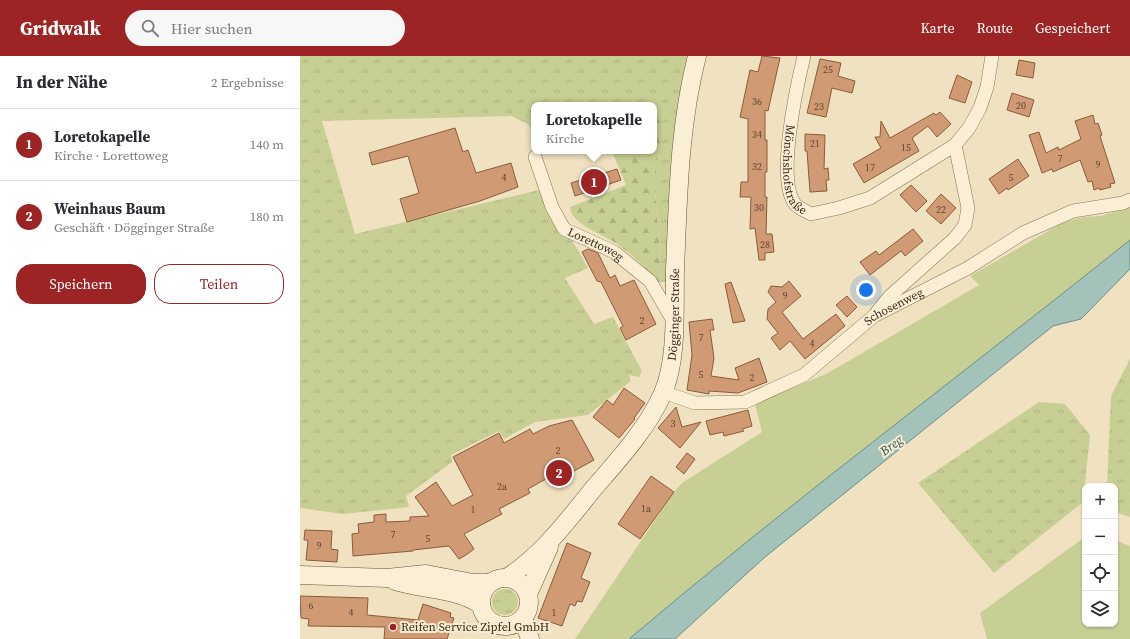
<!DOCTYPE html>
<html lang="de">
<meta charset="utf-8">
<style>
:root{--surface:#fff;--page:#f7f7f7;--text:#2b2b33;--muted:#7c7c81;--line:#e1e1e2;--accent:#9c2425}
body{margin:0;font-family:"Source Serif 4",serif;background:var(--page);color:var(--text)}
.controls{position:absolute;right:12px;bottom:12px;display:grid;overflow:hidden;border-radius:8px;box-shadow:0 1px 3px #0004}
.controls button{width:36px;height:36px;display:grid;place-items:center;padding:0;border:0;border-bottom:1px solid var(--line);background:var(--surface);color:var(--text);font:20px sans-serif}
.you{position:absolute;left:566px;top:234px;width:14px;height:14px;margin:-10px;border:3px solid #fff;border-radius:50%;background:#1a73e8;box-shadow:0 0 0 6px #1a73e833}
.badge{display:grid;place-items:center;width:26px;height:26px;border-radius:50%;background:var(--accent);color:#fff;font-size:13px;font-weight:700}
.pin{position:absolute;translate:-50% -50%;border:2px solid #fff;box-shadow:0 1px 4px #0006}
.popup{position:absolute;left:231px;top:46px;width:126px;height:52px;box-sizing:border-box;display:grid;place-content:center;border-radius:8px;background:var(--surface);filter:drop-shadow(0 1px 3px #0005);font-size:13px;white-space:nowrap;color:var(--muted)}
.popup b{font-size:15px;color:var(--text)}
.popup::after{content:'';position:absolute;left:50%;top:100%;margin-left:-8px;border:8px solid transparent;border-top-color:var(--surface)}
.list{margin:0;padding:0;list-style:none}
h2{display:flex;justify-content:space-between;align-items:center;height:52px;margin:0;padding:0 16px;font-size:17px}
h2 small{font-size:13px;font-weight:400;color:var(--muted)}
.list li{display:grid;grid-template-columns:26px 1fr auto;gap:12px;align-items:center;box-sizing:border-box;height:72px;padding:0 16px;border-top:1px solid var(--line)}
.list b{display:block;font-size:15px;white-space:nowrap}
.list p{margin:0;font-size:13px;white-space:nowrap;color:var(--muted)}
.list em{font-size:13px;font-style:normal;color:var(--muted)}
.actions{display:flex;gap:8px;padding:12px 16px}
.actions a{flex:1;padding:9px 0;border:1px solid var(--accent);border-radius:16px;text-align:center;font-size:14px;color:var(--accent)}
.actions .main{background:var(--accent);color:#fff}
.icon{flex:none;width:22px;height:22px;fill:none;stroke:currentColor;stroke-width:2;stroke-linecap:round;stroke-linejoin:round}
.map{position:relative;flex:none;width:830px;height:583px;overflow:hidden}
header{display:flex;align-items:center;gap:24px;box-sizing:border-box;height:56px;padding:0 20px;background:var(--accent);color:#fff}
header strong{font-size:19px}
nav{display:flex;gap:22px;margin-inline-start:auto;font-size:14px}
.search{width:280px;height:36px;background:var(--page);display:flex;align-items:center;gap:10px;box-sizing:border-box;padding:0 14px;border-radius:22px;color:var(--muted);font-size:15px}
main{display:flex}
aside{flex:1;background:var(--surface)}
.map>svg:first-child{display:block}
.grass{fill:url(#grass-tufts)}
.forest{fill:url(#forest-firs)}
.park{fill:#c7cf94}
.water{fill:#a3c2b9;stroke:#6a9087}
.building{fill:#d09b74;stroke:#8a5b3c}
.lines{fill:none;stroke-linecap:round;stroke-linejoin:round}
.minor-casing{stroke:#8a7357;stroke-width:14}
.secondary-casing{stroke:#6c533b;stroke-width:19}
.minor{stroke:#faefd4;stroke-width:13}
.secondary{stroke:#faefd4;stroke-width:18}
.poi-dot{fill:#9c2425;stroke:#f7ecd0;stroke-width:1.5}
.labels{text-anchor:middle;stroke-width:4;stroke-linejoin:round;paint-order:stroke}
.number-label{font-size:10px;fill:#5f4632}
.street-label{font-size:12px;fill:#392a1c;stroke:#f7ecd0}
.poi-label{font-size:12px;fill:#392a1c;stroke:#f7ecd0;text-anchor:start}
.water-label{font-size:13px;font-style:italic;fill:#2b5a57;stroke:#f7ecd0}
</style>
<header>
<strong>Gridwalk</strong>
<div class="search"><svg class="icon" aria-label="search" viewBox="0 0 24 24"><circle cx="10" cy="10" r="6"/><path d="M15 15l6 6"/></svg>Hier suchen</div>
<nav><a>Karte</a><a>Route</a><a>Gespeichert</a></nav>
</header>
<main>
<aside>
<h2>In der Nähe<small>2 Ergebnisse</small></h2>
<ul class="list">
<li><span class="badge">1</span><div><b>Loretokapelle</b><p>Kirche · Lorettoweg</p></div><em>140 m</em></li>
<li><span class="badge">2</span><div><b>Weinhaus Baum</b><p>Geschäft · Dögginger Straße</p></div><em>180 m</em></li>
</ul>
<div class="actions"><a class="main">Speichern</a><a>Teilen</a></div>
</aside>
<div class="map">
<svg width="830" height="583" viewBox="0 0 830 583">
<defs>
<pattern id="grass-tufts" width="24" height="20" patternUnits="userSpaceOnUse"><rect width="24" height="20" fill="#c7cf94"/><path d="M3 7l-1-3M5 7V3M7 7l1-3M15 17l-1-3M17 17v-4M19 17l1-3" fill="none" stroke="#acb27f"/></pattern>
<pattern id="forest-firs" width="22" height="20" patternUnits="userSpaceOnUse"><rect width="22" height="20" fill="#c7cf94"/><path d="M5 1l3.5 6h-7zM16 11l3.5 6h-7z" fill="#acb27f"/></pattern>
</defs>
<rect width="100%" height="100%" fill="#f0e2c0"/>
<path class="grass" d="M0,0H390L368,226H362L353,107L363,59L354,55V49H234V78L228,68L211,60L22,65L55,178L243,133L288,212L265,222L294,268L313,261L342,315L339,321L329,319L331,325L288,359L235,366L204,383L199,375L151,399L152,406L106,440L109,451L43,458L0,452Z
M830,303V461L815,456V430H807L811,340Z
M739,346L765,348L790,379L783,446L694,517L618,427Z
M192 546a13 13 0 1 1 26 0a13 13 0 1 1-26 0Z"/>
<path class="forest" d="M354,55L363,59L361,99L353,107L362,226H357C346,211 330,197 314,186C302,178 271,168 270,151L326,129L312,95H354Z"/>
<path class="park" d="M830,151V184C664,318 492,445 329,583H275L374,436L382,427L462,376L455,348L528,317L679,229L670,220L764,166L784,161L801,160Z
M785,481V568H815V484L830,490V583H687L680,557Z"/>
<path class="water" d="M830,184V213L781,263L753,270L465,501L375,583H329C492,445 664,317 830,184Z"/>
<path class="building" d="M462,0L480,2L468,55L465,54V84H467V116H465V141H467L466,178H472L474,196L465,197V204H459L455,172L450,173L451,141H440L441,126H448V63L440,61L450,14L458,16Z
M520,3L541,7L538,20L555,25L552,37L532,32L526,61L507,57Z
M719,4L735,7L733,22L716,19Z
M657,19L672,26L665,47L649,42Z
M712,37L734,44L729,61L707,54Z
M640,56L651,68L637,81L628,70L612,82L619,95L564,127L553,108L581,92L575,81H580L581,65L590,82L634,57L636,59Z
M793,59L795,68L798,67L802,79L800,80L815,127L810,128L811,131L800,134L799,132L794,134L792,125L788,126L780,104L753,116L752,113L742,117L729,79L739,76L746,97L758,91L759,94L781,83L775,65Z
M155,72L163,96L168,94L176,117L211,107L218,131L180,145L107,166L100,143L119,137L108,100L72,109L69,97Z
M505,78L525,79L524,113L528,112L529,124H526L527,135L510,136L507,95H505Z
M718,103L729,120L708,134L707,132L699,138L689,123Z
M317,113L321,124L275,140L271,127Z
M611,129L627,145L616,156L600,139Z
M641,138L656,152L641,168L626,155Z
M613,173L623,185L605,200L601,195L570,219L560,206L576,195L579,199Z
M288,193L298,197L310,222L315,219L320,230L334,224L356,268L326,284L320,272L323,270L301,226L297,225L282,196Z
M489,225L501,240L482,256L503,283L536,258L545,270L505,303L490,285L480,294L471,282L478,277L467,263L468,253L476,246L468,236L471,230L482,231Z
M431,226L445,265L433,267L425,228Z
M547,240L557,251L547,261L536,249Z
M412,263L414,274H410L414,302L411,320L439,324L435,312L459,302L467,326L438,337L409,335V338L387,334L392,299L389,266Z
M324,332L345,347L334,362L335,363L319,382L293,361L307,344L313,349Z
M376,351L382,371L401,366L380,392L358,372Z
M448,354L452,370L442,373L444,375L424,380L423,376L410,379L406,365Z
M272,364L294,404L256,425L253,419L244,424L228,433L230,437L199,453L202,458L164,478L174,493L166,499L159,503L149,490L113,494V495L53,500L52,478L59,477L58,468L74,466V459L86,458V466L110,465V461L129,460L115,441L136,426L152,450L173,439L153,401L199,377L204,387L230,373L233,378L249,370Z
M387,397L395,403L384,418L376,411Z
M351,420L374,436L340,483L318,468Z
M5,474L32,475L31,493L38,494L37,506L6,504L8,484H4Z
M267,487L291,497L281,522L290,526L282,546L277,545L275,550L270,548L262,570L238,562Z
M0,540L68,542L67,559L118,564L123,548L151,557L150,561L154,562L147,583H84L85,571L8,570L9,563L1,562Z"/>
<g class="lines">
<defs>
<g id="minor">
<path id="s1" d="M504,0C497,29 476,124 495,148C498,152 506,155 511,158L539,152L570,142L655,89L669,72L680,52L687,31L692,0"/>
<path id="s2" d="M235,101L252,151L264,173L314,196L350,225L374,266"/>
<path d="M577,256L590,240L655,182L665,169L668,152L655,89"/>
<path id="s3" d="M363,336L395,347L445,346L504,319L574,260L668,212L723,177L773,155L823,147L830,144"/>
</g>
<g id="secondary">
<path d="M0,519L87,522L126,518L173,527H190"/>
<path id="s4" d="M208,521C243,498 268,464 294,432C319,403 347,373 363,337C378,302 374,251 375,214C378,142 379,70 397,0"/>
<circle cx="205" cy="546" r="24"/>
<path d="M95,525C123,534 157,532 181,549"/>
<path d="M228,538L249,491"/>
<path d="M223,562L230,583"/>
</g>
</defs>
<use href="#minor" class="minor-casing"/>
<use href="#secondary" class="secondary-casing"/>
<use href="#minor" class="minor"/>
<use href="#secondary" class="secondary"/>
</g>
<circle class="poi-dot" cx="93" cy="571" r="4"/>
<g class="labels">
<g class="number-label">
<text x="528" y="17">25</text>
<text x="457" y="49">36</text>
<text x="721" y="53">20</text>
<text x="519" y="54">23</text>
<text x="457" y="82">34</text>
<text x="515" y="91">21</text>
<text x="606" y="95">15</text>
<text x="760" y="106">7</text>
<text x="798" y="112">9</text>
<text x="457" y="114">32</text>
<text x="570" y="115">17</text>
<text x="204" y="125">4</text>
<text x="711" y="125">5</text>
<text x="459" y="155">30</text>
<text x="641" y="157">22</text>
<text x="465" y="192">28</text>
<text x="485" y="243">9</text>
<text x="342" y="268">2</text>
<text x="401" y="285">7</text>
<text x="512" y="291">4</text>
<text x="401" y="322">5</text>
<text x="452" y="325">2</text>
<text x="373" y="371">3</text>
<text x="258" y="398">2</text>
<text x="202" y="434">2a</text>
<text x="346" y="456">1a</text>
<text x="173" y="457">1</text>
<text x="93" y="482">7</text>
<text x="128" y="486">5</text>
<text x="19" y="493">9</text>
<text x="11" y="553">6</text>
<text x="51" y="560">4</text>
<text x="254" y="560">1</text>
</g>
<g class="street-label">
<text dy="4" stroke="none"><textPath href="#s1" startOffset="117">Mönchshofstraße</textPath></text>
<text dy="4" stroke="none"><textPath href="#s2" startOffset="113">Lorettoweg</textPath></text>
<text dy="4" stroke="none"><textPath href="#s3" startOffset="262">Schosenweg</textPath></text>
<text dy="4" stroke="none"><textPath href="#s4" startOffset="322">Dögginger Straße</textPath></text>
</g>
<g class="poi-label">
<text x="101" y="575">Reifen Service Zipfel GmbH</text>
</g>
<g class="water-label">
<text transform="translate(591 389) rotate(-37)" y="5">Breg</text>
</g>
</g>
</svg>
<div class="controls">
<button>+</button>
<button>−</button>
<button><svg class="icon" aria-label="locate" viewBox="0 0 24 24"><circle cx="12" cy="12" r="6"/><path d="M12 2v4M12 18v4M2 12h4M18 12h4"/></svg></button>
<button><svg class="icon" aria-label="layers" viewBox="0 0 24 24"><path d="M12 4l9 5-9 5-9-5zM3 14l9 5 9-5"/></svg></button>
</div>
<div class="you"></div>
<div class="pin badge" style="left:294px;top:126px">1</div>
<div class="popup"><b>Loretokapelle</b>Kirche</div>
<div class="pin badge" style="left:259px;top:417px">2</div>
</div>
</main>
